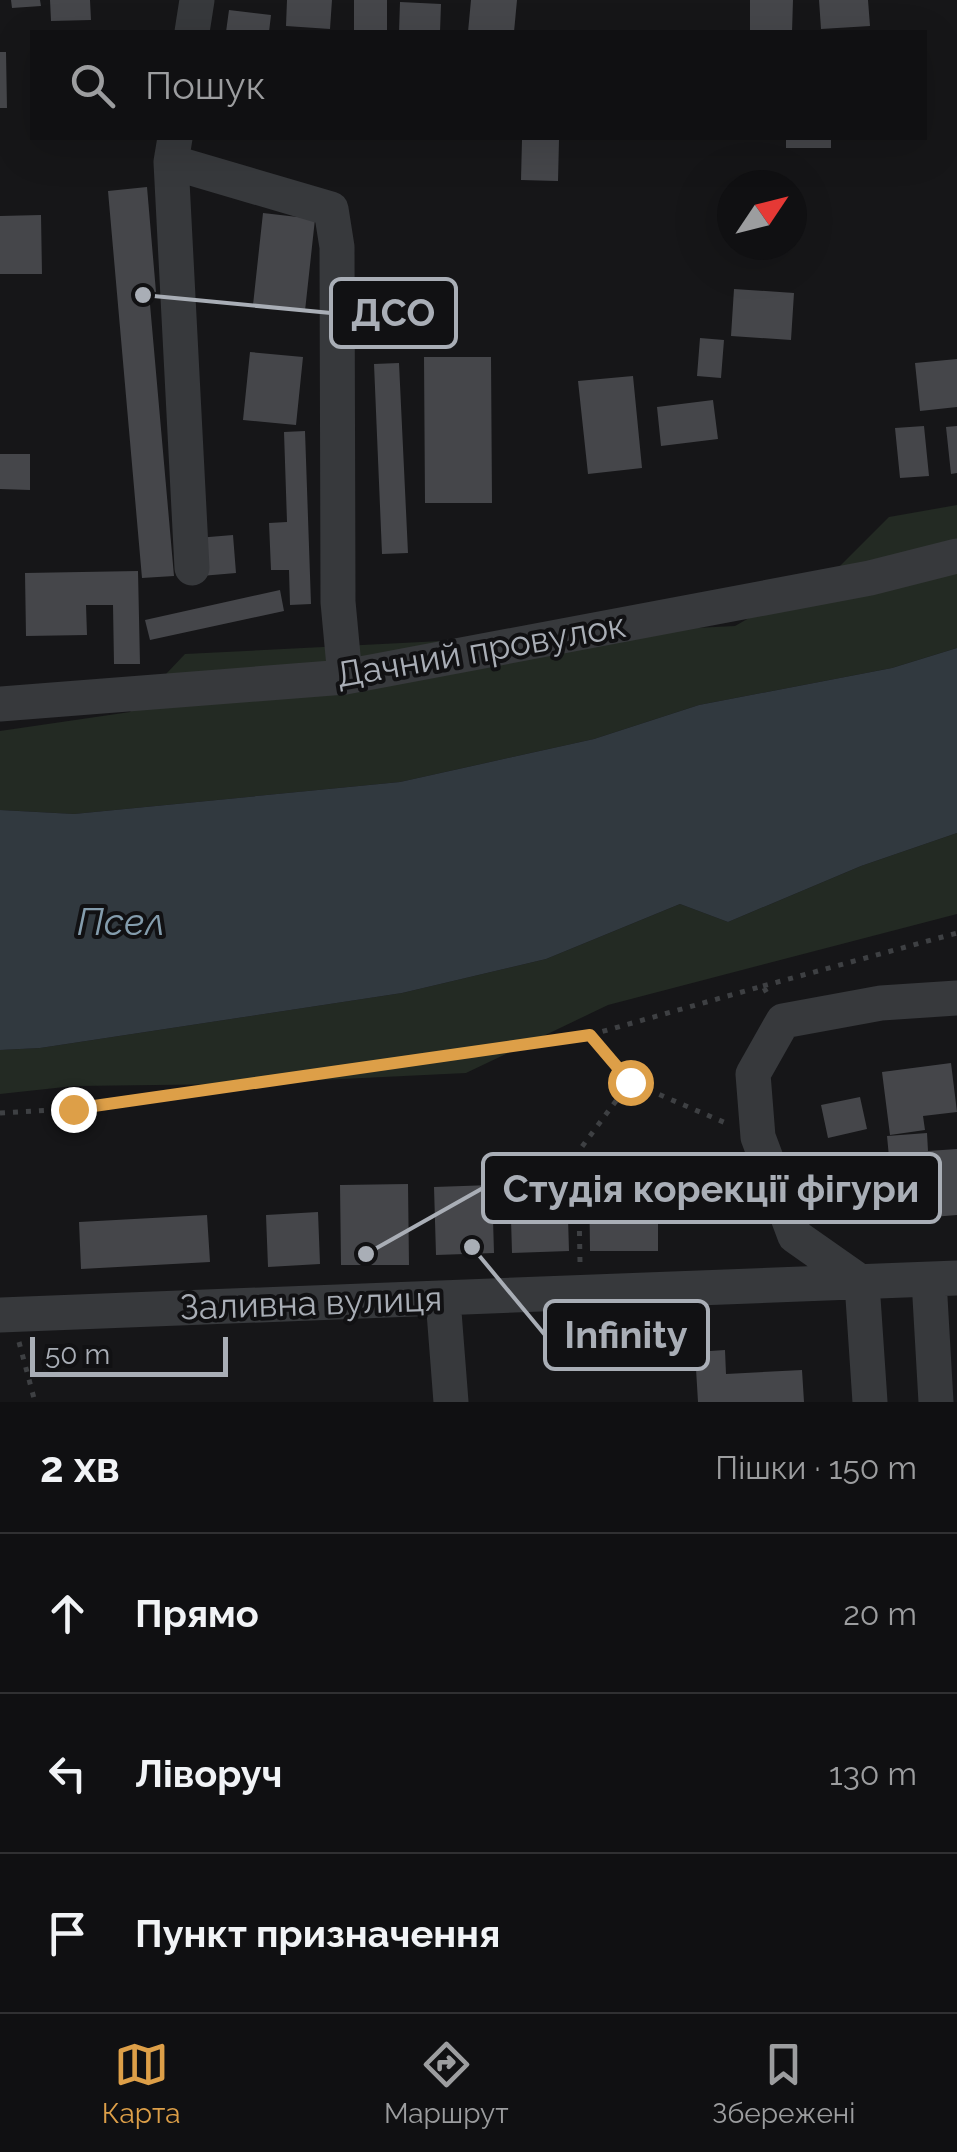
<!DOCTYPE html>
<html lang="uk">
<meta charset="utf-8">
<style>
:root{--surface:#101012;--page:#19191b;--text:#f1f3f6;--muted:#9c9d9f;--line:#303032;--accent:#dd9f48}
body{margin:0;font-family:Raleway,sans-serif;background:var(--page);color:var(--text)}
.compass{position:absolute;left:717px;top:170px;width:90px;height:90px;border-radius:50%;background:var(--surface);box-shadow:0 10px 40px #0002;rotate:55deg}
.scale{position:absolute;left:30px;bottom:25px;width:198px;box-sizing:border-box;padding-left:10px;border:5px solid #a9aeb6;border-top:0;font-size:28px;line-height:35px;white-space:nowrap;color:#a9aeb6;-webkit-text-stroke:8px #111113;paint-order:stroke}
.stop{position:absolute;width:30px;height:30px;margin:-22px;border:8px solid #dd9f48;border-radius:50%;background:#fff}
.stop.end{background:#dd9f48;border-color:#fff;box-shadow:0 2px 10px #0008}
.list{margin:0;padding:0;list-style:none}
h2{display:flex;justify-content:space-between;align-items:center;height:130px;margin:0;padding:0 40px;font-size:42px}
h2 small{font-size:32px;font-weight:400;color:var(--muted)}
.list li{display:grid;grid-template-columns:65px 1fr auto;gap:30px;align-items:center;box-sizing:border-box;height:160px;padding:0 40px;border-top:2px solid var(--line)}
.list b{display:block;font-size:38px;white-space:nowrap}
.list em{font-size:32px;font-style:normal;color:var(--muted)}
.icon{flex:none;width:55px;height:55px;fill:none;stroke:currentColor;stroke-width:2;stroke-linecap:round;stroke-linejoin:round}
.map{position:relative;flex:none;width:957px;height:1402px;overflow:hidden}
.search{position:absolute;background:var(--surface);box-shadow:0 10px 40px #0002;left:30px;right:30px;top:30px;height:110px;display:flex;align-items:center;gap:25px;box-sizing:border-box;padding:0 35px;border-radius:0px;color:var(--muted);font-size:38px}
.sheet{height:610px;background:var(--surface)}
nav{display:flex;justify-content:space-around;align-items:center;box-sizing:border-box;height:140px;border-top:2px solid var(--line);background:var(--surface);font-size:28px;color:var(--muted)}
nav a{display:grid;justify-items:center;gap:5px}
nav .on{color:var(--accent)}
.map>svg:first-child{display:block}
.green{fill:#232a23}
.water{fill:#31393f}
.building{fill:#45464a}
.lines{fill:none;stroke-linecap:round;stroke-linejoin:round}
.path{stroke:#3e4043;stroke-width:5;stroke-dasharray:5 8;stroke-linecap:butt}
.minor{stroke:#37393c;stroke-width:35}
.route{stroke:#dd9f48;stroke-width:12}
.labels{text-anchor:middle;stroke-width:8;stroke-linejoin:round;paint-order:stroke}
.street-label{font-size:35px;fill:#a9aeb6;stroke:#111113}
.water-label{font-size:38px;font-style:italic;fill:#849dad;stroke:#111113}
.leader{fill:none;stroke:#a9aeb6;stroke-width:4}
.callout-dot{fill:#a9aeb6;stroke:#111113;stroke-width:4}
.callout{fill:#111113;stroke:#a9aeb6;stroke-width:4}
.callout-label{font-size:38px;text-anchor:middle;font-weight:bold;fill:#a9aeb6}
</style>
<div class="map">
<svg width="957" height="1402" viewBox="0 0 957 1402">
<rect width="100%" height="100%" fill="#161618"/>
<path class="green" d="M957,505V648L892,668L699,705L594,739L400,782L74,814L0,810V731L130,712L185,654L735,626L839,567L889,517Z
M957,833V914L608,1005L466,1073L239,1084L74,1086L0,1094V1050L40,1048L402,993L546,959L680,904L728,922L861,866Z"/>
<path class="water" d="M957,648V833L861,866L728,922L680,904L546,959L402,993L40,1048L0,1050V810L74,814L400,782L594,739L699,705L892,668Z"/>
<path class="building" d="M11,0H40L41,6L12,8Z
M50,0H90L91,20L51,21Z
M287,0H332L330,29L286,26Z
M354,0H387V32H354Z
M471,0H517L514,32H468Z
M750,0H793L792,32H750Z
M819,0H868L870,26L821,29Z
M400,2L441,4L440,32H399Z
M229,10L271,15L269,32H226Z
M0,52H6L7,108H0Z
M786,138H831V148H786Z
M522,139L559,140L558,181L521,180Z
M147,187L156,292L149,293L174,576L142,578L108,191Z
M263,213L315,219L305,311L253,305Z
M41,215L42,274H0V216Z
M734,289L794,293L791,340L731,336Z
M700,338L724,340L721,378L697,376Z
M250,352L303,357L296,425L243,420Z
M424,357H491L492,503H425Z
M957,359V407L920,411L915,363Z
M399,363L408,553L382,554L374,364Z
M633,376L642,468L588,474L578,381Z
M713,400L718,439L661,446L657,407Z
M924,426L929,476L900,478L895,428Z
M957,426V473L951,474L946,427Z
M305,431L311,604L290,605L289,570H271L269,523L287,522L284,432Z
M0,454H30V490L0,489Z
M233,535L236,573L201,576L197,538Z
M138,571L140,664H114L113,605H86L87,635L26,636L25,573Z
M280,590L284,611L150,640L145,620Z
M951,1063L957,1112L923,1116L925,1130L890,1135L882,1072Z
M860,1097L867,1129L828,1138L821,1105Z
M927,1133L928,1151L957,1149V1215L895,1220L887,1136Z
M658,1170V1251H590L589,1171Z
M408,1184L409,1265H341L340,1185Z
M567,1184L569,1251L512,1253L510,1185Z
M492,1185L494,1253L436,1255L434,1187Z
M318,1212L320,1264L268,1267L266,1215Z
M207,1215L210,1262L81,1269L79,1222Z
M725,1350L726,1374L802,1370L804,1402H698L695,1352Z"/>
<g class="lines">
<path class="path" d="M763,986L957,933
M590,1035L763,986L769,997
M0,1113L73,1109L590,1035L630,1082L728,1124
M580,1262L578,1152L630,1082
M19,1342L35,1402"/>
<path class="minor" d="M192,32L197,0
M175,138L171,162L192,568
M171,162L331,209L337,247L338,602L345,677
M0,704L345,677L870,578L957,556
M929,1280L936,1402
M862,1283L795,1236L758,1137L753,1074L783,1021L881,1003L957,998
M862,1283L870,1402
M443,1299L451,1402
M0,1315L957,1278"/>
</g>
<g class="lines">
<path class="route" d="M73,1109L590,1035L630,1082"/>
</g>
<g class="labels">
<g class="street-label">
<text transform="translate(481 650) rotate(-10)" y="12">Дачний провулок</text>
<text transform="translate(311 1303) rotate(-2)" y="12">Заливна вулиця</text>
</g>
<g class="water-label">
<text x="121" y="935">Псел</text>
</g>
</g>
<path class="leader" d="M143 295L331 313M366 1254L483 1188M472 1247L545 1335"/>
<g class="callout-dot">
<circle cx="143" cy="295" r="10"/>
<circle cx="366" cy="1254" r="10"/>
<circle cx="472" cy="1247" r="10"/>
</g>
<g class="callout">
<rect x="331" y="279" width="125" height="68" rx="10"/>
<rect x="483" y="1154" width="457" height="68" rx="10"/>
<rect x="545" y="1301" width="163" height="68" rx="10"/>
</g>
<g class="callout-label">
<text x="393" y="326">ДСО</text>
<text x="711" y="1202">Студія корекції фігури</text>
<text x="626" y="1348">Infinity</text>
</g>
</svg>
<svg class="compass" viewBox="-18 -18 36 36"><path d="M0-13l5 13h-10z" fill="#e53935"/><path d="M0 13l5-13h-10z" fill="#9c9d9f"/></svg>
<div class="scale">50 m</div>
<div class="stop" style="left:630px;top:1082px"></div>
<div class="stop end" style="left:73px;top:1109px"></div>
<div class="search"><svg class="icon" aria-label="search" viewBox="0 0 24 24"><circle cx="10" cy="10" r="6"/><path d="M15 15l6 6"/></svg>Пошук</div>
</div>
<section class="sheet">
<h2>2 хв<small>Пішки · 150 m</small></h2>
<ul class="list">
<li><svg class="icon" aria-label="ahead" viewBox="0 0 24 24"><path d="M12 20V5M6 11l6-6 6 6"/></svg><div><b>Прямо</b></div><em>20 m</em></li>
<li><svg class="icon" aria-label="left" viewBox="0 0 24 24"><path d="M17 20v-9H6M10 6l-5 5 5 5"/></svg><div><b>Ліворуч</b></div><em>130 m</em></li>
<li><svg class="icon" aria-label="arrive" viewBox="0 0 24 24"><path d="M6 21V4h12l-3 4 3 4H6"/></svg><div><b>Пункт призначення</b></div></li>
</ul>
</section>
<nav>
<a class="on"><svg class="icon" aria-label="map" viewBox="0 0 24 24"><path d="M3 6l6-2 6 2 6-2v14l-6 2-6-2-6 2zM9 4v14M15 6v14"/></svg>Карта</a>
<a><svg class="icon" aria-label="directions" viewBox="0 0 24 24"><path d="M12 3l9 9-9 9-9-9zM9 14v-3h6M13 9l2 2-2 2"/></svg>Маршрут</a>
<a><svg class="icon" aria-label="saved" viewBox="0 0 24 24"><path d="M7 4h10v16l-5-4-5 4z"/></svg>Збережені</a>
</nav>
